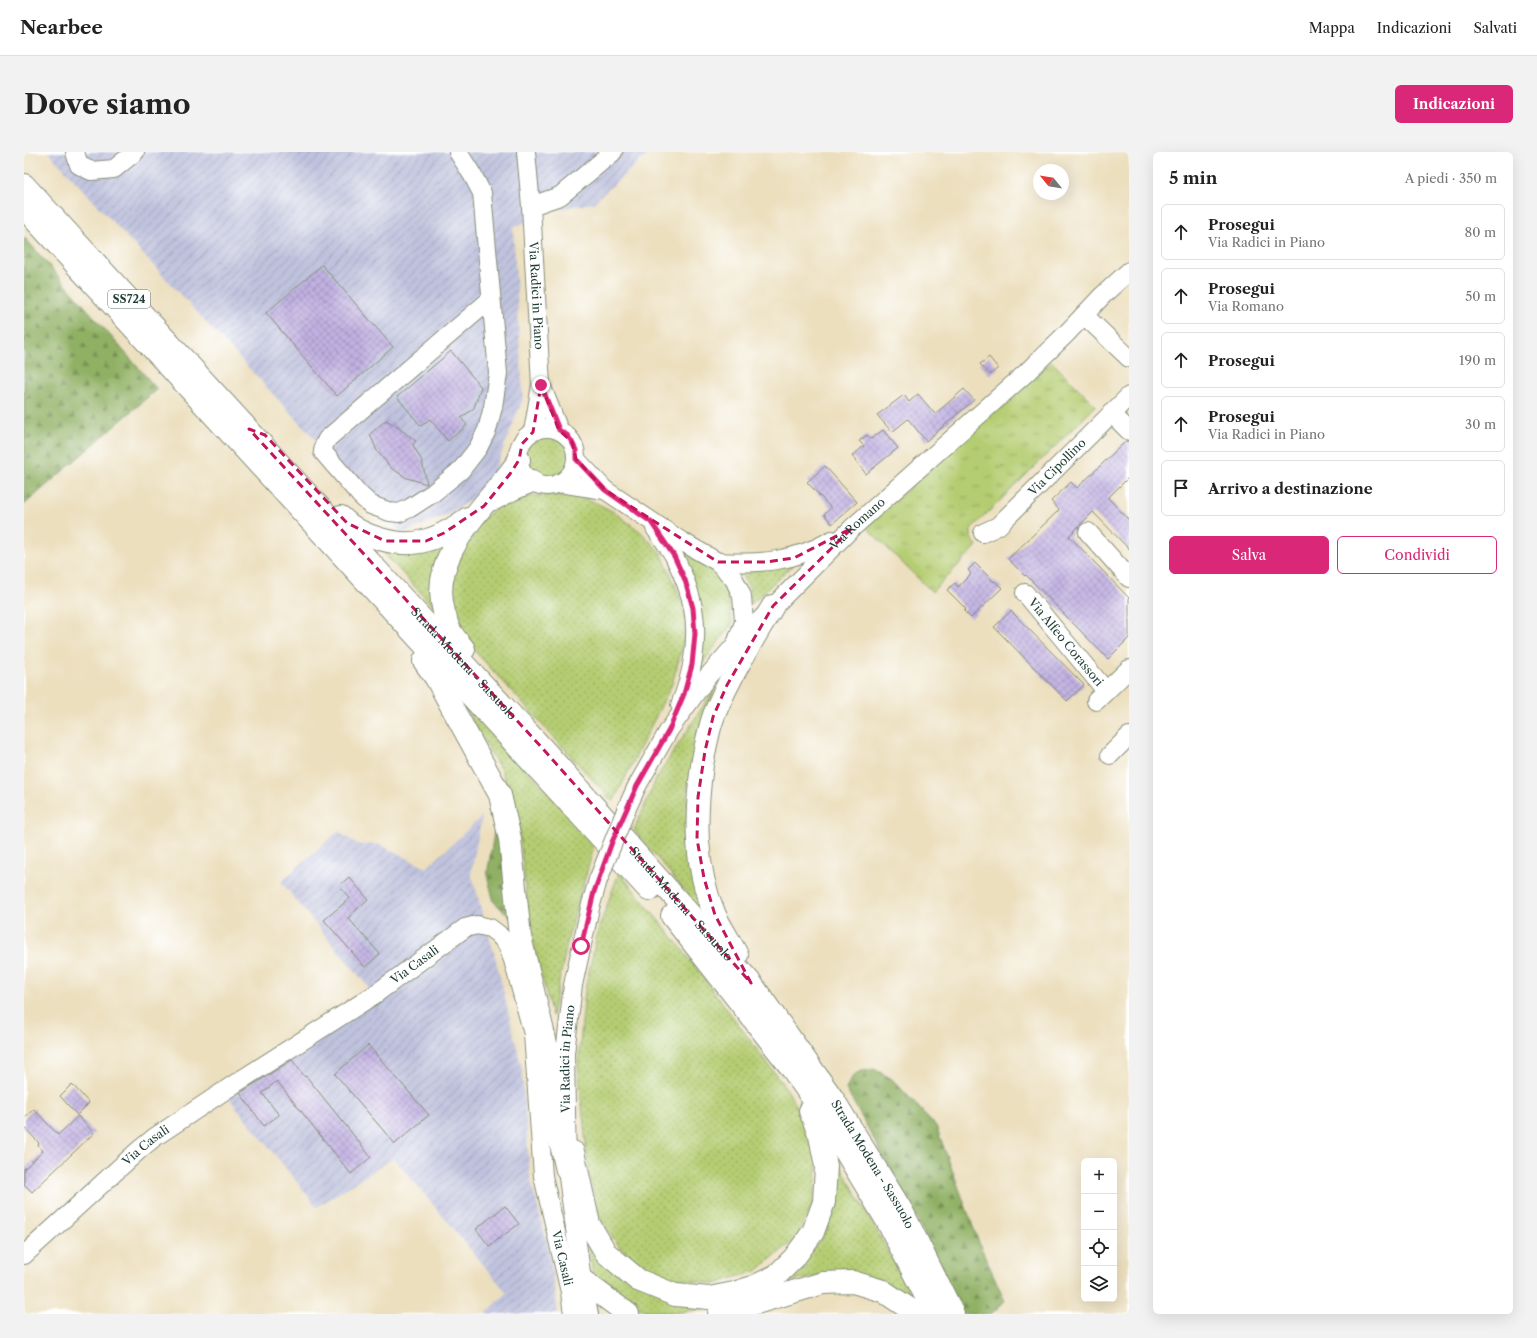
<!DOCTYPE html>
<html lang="it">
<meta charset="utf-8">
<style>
:root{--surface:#fff;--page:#f2f2f2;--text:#222;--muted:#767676;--line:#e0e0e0;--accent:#db2777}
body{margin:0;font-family:"Libre Caslon Text",serif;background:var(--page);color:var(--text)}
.controls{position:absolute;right:12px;bottom:12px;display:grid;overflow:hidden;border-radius:6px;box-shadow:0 4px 16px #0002}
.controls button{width:36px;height:36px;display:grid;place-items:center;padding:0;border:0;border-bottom:1px solid var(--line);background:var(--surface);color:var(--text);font:20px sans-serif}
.compass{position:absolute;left:1009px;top:12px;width:36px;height:36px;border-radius:50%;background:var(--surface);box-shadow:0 4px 16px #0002;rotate:300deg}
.stop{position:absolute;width:12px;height:12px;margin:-9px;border:3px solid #db2777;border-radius:50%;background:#fff}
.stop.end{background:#db2777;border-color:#fff;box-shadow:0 1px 4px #0008}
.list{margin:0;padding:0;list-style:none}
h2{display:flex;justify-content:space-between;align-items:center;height:52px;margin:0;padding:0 16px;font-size:17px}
h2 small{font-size:13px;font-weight:400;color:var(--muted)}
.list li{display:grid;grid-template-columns:26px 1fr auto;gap:12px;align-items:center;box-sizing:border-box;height:56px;margin:0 8px 8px;padding:0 8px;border:1px solid var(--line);border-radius:6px}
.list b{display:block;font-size:15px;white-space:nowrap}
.list p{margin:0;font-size:13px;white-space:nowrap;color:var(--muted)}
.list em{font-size:13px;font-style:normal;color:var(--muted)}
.actions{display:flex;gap:8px;padding:12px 16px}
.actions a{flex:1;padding:9px 0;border:1px solid var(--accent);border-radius:6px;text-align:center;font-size:14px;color:var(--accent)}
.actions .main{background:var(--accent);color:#fff}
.icon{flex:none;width:22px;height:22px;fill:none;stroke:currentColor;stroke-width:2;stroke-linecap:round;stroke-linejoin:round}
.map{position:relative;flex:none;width:1105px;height:1162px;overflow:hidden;border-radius:6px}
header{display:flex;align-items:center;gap:24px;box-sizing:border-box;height:56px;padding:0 20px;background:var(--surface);border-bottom:1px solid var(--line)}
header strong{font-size:19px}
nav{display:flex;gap:22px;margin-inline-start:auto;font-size:14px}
.intro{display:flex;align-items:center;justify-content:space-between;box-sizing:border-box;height:96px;padding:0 24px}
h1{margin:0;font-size:28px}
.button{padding:10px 18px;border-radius:6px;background:var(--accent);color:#fff;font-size:14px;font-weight:700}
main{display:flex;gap:24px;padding:0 24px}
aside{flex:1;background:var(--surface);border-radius:6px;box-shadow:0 4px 16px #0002}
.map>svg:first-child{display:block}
.industrial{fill:url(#industrial-furrows)}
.grass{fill:url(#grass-dots);stroke:#6a8553}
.forest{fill:url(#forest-firs);stroke:#58764c}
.park{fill:url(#park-tufts);stroke:#6a8553}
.building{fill:url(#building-cross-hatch)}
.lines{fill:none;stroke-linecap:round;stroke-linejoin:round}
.minor-casing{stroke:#868e79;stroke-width:20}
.highway-casing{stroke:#868e79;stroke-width:24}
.minor{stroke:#fff;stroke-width:18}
.highway{stroke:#fff;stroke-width:22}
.minor-bridge-casing{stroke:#868e79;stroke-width:20;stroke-linecap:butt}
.minor-bridge{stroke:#fff;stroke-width:18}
.route{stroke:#db2777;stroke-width:5}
.marked{fill:none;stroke:#c2185b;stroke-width:3;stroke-dasharray:8 5;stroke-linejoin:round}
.labels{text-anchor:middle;stroke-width:3;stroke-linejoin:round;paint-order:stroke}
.shield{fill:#fff;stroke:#627771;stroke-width:1}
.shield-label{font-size:11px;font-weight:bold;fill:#1f3d34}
.street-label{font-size:12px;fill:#1f3d34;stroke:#fff}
</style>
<header>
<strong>Nearbee</strong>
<nav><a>Mappa</a><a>Indicazioni</a><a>Salvati</a></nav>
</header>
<div class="intro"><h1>Dove siamo</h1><a class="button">Indicazioni</a></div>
<main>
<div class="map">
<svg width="1105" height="1162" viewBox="0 0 1105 1162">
<defs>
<pattern id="industrial-furrows" width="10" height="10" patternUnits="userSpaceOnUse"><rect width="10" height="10" fill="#bfc2dd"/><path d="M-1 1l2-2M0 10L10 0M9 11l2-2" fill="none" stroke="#9b9fb4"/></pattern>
<pattern id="grass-dots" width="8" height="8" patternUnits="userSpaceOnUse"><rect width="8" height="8" fill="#b5cd72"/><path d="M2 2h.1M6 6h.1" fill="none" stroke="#93a85e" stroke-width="1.8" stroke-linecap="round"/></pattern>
<pattern id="forest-firs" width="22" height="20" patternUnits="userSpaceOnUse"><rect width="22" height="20" fill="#90b064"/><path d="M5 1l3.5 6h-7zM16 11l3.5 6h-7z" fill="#759053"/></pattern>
<pattern id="park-tufts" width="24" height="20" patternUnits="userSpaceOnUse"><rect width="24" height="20" fill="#b5cd72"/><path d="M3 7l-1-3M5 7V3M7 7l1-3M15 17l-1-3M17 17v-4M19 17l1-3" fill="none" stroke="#93a85e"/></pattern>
<pattern id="building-cross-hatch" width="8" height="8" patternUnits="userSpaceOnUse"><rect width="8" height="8" fill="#c1b1e2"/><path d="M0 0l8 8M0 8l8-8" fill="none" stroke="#9c91b8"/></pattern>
</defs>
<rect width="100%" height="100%" fill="#fff"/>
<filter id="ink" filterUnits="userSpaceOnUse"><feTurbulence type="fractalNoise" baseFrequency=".025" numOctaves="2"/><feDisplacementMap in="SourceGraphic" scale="8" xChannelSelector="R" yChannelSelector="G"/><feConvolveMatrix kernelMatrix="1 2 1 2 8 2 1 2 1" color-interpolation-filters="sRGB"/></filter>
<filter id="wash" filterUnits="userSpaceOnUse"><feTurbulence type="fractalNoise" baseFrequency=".012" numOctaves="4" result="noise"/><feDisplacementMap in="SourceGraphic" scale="16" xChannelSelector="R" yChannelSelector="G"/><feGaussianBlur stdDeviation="0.9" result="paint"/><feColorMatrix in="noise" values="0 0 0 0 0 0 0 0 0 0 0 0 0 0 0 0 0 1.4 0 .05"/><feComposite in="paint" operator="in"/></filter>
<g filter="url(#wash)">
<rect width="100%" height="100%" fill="#ecdfbe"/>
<path class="industrial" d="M24,0H626L569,51L530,58L489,75L499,246L468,326L447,348L423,363L378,381Z
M458,664L447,721L471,804L498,917L506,1026L525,1098L534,1162H461L483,1141L370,1006L293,1055L196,935L346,837L257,730L314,679L335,693L354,692L403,716Z"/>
<path class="grass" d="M501 305a23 23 0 1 1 46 0a23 23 0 1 1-46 0Z
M534,343L562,346L590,360L617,380L637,401L652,435L662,465L660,489L648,532L589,650L439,486L428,454L430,418L447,378L473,355L502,344Z
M424,384L409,454L349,390Z
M655,397L690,418L704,444L708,472L676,514Z
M770,412L727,452L725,435L714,418Z
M691,536L675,583L663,640L664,694L681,763L610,678L633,625Z
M432,540L571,691L544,787L528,864L506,778L494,669L478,620Z
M595,720L658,797L764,939L784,978L794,1009L789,1052L773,1086L732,1119L691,1132L647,1125L624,1115L596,1096L576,1066L565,1024L554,914L561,838L574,778Z
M809,1000L891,1149L817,1121L760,1130L799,1085L813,1045Z
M563,1081L590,1115L706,1147L678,1157L650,1161L620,1158L597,1148L569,1124Z"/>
<path class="forest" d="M0,85L133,237L0,353Z
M473,664L487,766L470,750L463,723Z
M850,917L868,927L912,974L955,1091L981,1149L967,1162H937L885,1050L822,937C830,920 831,920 850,917Z"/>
<path class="park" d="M1027,209L1072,254L947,377V386L953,394L908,440L842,375Z"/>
<g id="blocks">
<path class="building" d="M298,113L369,195L313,244L242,161Z
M427,199L457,235L450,256L437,266L443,273L424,289L406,267L397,274L373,245Z
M965,205L974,216L966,223L956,212Z
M940,237L950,248L902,289L884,267L868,280L853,263L880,243L885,250L894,242L911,262Z
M362,268L372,274L392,289L389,293L398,309L403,332L383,326L367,316L353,299L346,282Z
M859,278L874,296L842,322L828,304L840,294L835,289L843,283L847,287Z
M1102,289H1105V325L1084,346L1105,368V397L1069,360L1045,384L1105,446V486L1084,507L1002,423L1001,424L984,407L1035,358L1027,349L1047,330L1053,336Z
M801,314L833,350L808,372L800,362L807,356L783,330Z
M951,411L970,430L971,429L978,436L947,466L940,459L942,457L923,438L931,431L934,435L947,422L944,418Z
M987,459L1060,533L1043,549L970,475Z
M325,725L344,747L324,766L356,802L341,815L300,768L326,746L315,734Z
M344,893L405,963L371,992L311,922Z
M268,908L281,925L282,924L347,1005L327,1022L253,929L238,941L255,963L240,974L216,941Z
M48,932L65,951L53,963L36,944Z
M10,957L34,983L54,964L70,981L8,1040L0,1032V1017L19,999L14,993L15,991L0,975V966Z
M481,1054L495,1072L465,1094L452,1077Z"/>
</g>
</g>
<g filter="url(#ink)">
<use href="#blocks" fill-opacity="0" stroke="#868e79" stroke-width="1"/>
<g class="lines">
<defs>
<g id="minor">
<path d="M51,0L55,13L67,19L90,17L111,0"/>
<path d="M434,0L449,24L458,41L474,221L469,255L463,278L454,296L437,318L409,341L386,356L375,361L366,360L347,353L336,343L299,300L300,293L303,287L467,147"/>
<path id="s1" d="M502,0L507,54L517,233L509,280"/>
<path d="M507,54L536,44L589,0"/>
<path d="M1060,163L1105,206"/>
<path d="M517,233L535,278"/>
<path d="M1087,261L1105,279"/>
<circle cx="523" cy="305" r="29"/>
<path d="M552,307L581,338L657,389L694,410L710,427L718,444L720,470L713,489"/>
<path d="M535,331L581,338"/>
<path d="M631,376C637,385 645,395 650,404C658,420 666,439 669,456C675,488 668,524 656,553"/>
<path d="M1064,380L1105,426"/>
<path id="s2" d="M959,381L974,374L1105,244"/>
<path d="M694,410C737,412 770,410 808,388"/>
<path id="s3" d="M1001,441L1082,539"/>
<path d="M1072,549L1105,517"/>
<path d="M1086,603L1105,584"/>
<path id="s4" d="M602,658L613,634L645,578L684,524L712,492L828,376L1002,221L1042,182L1079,143L1105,119"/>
<path id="s5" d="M0,1103L115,998L131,985L212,931L350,843L441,776L453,773L466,776L474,782L483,792L489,808L509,882L519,1024L546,1140L549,1162"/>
<path id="s6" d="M565,1162L558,1128L543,1018L541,901L549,833L566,756L574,728"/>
</g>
<g id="highway">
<path id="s7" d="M0,33L397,466L520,598L727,831L809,947L878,1059L929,1162"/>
<path d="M0,56L625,738"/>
<path d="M470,347L487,338L508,329"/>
<path d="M317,365C336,385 377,397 403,388C418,384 431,375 444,366"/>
<path d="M440,497C436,492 430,486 427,480C423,475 422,466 420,460C403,400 465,353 495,308"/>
<path d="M400,509L412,526L476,643L486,687L496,785L524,900L531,967L543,1018"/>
<path d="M648,764L766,914L796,957L862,1067L911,1162"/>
<path d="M713,803C706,789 697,776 691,763C670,715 671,664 678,613C681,597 684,579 690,563C706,524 728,489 749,454"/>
<path d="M549,1000L565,1072L582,1101L614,1128L651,1143L685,1146L710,1141L729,1135L752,1124L770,1106L789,1080L800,1050L802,1014L796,984L786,959"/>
<path d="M558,1128L604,1162"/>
<path d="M695,1162L799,1131L829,1130L859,1139L893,1162"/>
</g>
</defs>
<use href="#minor" class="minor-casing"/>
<use href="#highway" class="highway-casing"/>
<use href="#minor" class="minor"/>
<use href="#highway" class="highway"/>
<defs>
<path id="minor-bridge" d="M574,728L602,658"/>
</defs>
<use href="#minor-bridge" class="minor-bridge-casing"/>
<use href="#minor-bridge" class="minor-bridge"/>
</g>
</g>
<g class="lines" filter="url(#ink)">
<path class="route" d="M517,233L535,278L543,283L548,290L552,298V307L581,338L627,370L650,404L661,428L669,456L671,482L668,513L660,542L645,578L613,634L588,690L570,740L557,794"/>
</g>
<path class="marked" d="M517,233L535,278L548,290L552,307L581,338L694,410H742L770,406L828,376L749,454L703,533L689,565L681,599L674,645L673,687L680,726L691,763L727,831L520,598L225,277L241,283L323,371L361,389H402L420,381L460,354L486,322L495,308L498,292L509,280Z"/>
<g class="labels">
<rect class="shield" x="84" y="138" width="42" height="18" rx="3"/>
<g class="shield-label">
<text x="105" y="151">SS724</text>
</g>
<g class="street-label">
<text dy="4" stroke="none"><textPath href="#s1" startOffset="144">Via Radici in Piano</textPath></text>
<text dy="4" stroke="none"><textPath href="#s2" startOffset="100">Via Cipollino</textPath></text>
<text dy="4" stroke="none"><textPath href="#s4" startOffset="371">Via Romano</textPath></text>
<text dy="4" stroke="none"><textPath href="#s3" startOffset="64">Via Alfeo Corassori</textPath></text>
<text dy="4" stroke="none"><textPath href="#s7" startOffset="650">Strada Modena - Sassuolo</textPath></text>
<text dy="4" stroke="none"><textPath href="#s7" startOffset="974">Strada Modena - Sassuolo</textPath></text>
<text dy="4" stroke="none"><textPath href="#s5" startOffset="488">Via Casali</textPath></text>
<text dy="4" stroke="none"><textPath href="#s6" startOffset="257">Via Radici in Piano</textPath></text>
<text dy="4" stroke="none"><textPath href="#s5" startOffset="164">Via Casali</textPath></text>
<text dy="4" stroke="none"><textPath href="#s7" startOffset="1298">Strada Modena - Sassuolo</textPath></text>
<text dy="4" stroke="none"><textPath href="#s5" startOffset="920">Via Casali</textPath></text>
</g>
</g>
</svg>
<div class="controls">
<button>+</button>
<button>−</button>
<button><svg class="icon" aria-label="locate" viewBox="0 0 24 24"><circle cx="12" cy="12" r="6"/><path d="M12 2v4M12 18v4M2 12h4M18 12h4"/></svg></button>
<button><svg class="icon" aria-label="layers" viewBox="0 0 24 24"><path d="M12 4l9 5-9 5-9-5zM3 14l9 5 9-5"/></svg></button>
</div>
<svg class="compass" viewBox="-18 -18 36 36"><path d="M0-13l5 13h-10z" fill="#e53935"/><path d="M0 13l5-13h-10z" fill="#767676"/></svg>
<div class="stop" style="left:557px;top:794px"></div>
<div class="stop end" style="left:517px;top:233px"></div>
</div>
<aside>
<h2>5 min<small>A piedi · 350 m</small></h2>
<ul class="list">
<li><svg class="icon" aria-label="ahead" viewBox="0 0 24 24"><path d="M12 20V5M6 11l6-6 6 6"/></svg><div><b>Prosegui</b><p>Via Radici in Piano</p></div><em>80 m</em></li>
<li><svg class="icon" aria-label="ahead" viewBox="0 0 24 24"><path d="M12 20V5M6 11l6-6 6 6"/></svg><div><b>Prosegui</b><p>Via Romano</p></div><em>50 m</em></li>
<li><svg class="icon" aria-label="ahead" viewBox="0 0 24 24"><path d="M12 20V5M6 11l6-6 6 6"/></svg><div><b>Prosegui</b></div><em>190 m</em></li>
<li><svg class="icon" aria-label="ahead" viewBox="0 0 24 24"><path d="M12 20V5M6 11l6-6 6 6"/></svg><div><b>Prosegui</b><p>Via Radici in Piano</p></div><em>30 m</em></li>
<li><svg class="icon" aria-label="arrive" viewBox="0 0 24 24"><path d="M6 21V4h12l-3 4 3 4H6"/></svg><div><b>Arrivo a destinazione</b></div></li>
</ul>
<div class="actions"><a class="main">Salva</a><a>Condividi</a></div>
</aside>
</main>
